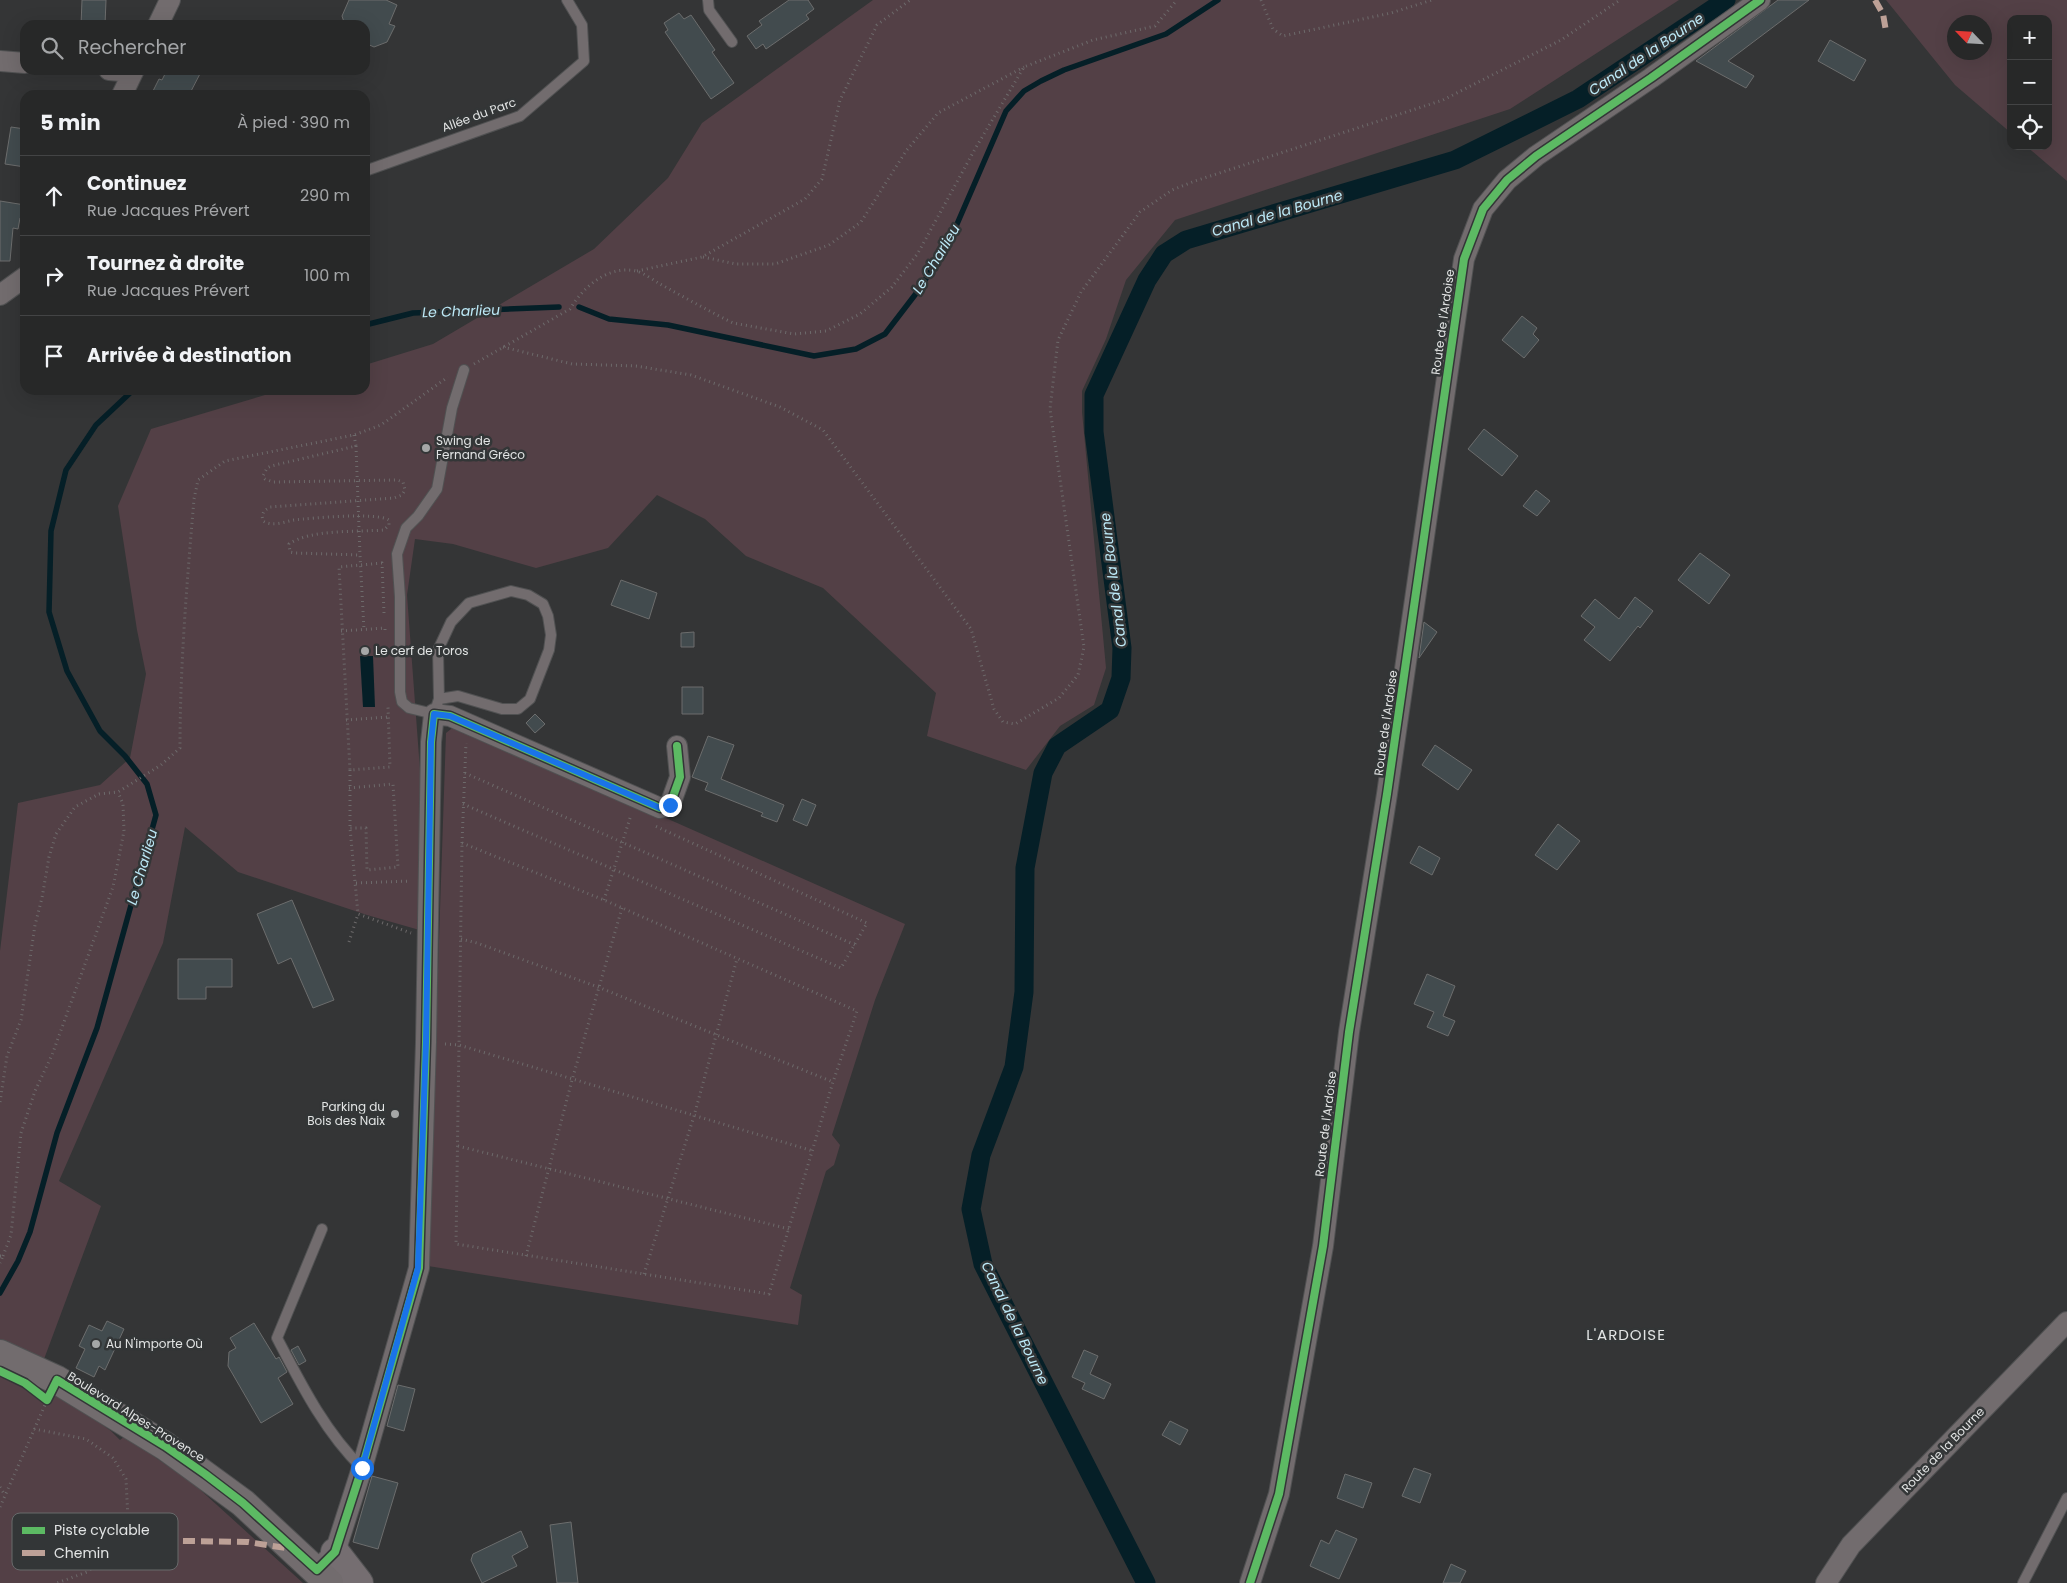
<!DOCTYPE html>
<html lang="fr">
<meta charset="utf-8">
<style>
:root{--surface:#272828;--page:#2f3030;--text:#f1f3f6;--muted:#a4a6a8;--line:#434445}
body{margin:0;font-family:Poppins,sans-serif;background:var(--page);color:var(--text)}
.controls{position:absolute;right:15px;top:15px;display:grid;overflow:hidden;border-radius:10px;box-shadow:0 5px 20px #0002}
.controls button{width:45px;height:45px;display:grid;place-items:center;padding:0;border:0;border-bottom:1px solid var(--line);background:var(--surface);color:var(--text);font:25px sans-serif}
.compass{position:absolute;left:1947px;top:15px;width:45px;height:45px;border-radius:50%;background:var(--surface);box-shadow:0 5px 20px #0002;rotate:295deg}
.stop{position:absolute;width:15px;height:15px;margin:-11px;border:4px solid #1a73e8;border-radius:50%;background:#fff}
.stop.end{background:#1a73e8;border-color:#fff;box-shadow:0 1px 5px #0008}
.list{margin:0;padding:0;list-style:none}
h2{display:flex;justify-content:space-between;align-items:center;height:65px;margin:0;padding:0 20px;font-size:21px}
h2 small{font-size:16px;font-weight:400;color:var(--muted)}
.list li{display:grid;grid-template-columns:32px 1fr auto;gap:15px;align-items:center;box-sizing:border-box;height:80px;padding:0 20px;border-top:1px solid var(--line)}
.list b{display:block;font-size:19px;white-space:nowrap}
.list p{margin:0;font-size:16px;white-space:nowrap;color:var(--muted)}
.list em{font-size:16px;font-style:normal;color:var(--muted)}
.icon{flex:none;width:28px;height:28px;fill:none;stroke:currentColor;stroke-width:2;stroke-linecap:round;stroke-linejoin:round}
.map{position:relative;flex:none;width:2067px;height:1583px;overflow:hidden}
.search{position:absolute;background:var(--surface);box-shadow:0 5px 20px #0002;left:20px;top:20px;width:350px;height:55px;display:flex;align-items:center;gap:12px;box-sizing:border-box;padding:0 18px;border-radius:15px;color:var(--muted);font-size:19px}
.panel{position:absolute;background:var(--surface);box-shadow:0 5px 20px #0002;left:20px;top:90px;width:350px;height:305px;border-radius:15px}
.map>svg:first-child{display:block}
.green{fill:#534046;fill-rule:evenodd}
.water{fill:#051f27}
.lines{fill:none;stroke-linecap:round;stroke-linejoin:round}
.stream{stroke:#051f27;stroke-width:5.5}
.canal{stroke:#051f27;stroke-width:19}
.building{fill:#424b4e;stroke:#6c6d6d}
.lane-casing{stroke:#505152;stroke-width:12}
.street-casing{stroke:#505152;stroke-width:22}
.secondary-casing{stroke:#505152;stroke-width:30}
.primary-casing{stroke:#505152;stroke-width:30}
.path{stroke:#6d6a6b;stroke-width:3;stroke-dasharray:1 4;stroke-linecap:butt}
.lane{stroke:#726c6e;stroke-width:10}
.street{stroke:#726c6e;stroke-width:20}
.secondary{stroke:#756e71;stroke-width:28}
.primary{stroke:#726c6e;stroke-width:28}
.quiet{stroke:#bda197;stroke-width:6;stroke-dasharray:12 6;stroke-linecap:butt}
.cycleway-casing{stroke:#333637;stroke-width:11}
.cycleway{stroke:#5cba63;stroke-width:8}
.route{stroke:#1a73e8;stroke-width:6}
.poi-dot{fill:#a5a7a7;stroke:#333637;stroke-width:2}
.labels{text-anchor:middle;stroke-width:5;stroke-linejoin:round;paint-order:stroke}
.street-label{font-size:12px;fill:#e2e4e4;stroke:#333637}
.poi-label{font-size:12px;fill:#e2e4e4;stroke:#333637;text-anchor:start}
.water-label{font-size:14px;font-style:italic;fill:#bdeaf8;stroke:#333637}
.quarter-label{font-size:15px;letter-spacing:1px;fill:#e2e4e4;stroke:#333637}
.key{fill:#333637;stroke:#686a6b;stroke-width:1}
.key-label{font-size:14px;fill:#e2e4e4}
</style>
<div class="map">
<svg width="2067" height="1583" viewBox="0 0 2067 1583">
<rect width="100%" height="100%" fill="#343536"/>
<path class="green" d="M873,0H1679L1510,109L1175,220L1126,280L1106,339L1082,391V412L1106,668L1094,705L1060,726L1026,770L927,736L936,693L823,588L746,556L705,519L657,495L608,548L536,568L453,544L415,539L407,595L422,797L423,931L367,915L238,872L185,827L163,943L59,1181L101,1206L37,1378L111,1431L120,1440L125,1436L196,1486L303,1583H0V951L18,803L100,785L130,758L146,674L137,630L118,506L151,429L282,390H365V365L433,344L594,249L668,178L702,123Z
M1886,0H2067V181L2026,146H2048V19H2011V133L1955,85ZM1954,22H1984V52H1954Z
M456,725L905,924L875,1000L832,1135L840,1145L834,1165L826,1171L790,1288L802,1295L798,1325L428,1266L446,733Z"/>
<path class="water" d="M360,656H373L375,707H363Z"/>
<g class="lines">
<path class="stream" d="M579,307L609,319L668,325L814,356L856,349L885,334L921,287L954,231L1006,111L1024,91L1041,81L1064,70L1166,34L1218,0
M365,325L413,313L559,307
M0,1293L18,1261L30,1232L57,1133L97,1028L156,815L147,784L125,756L100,731L67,671L49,612L51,531L66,470L96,425L130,393L138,390"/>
<path class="canal" d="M1146,1583L983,1264L971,1209L981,1155L1014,1067L1024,992L1025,868L1043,773L1057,746L1110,710L1121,678L1122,648L1094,432V395L1147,280L1164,254L1186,240L1455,160L1578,99L1726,0"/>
</g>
<path class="building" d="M82,0H106L105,25H81Z
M349,0H386L397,5L389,24L395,26L387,42L374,47L365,43V25H345L342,16Z
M789,0H808L814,9L806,15L809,19L766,49L763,44L756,49L747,36L762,25L759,21Z
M1778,0H1809L1728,61L1754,76L1746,88L1696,61Z
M679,13L684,19L691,15L715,50L712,52L734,83L711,99L665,32L668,30L664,23Z
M1830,40L1866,60L1854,81L1818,61Z
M167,70H202L189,95H151L159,79L162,80Z
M11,127L25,129V167L5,164Z
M0,201L25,205V219L20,218L18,229L13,228L10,261H0Z
M1522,316L1537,328L1533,334L1539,340L1524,358L1502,340Z
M1484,429L1518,456L1502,476L1468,449Z
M1536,490L1550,501L1537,516L1523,506Z
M1700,553L1730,575L1709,604L1678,580Z
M621,580L657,593L649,619L611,605Z
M1635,597L1653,611L1640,628L1638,626L1610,661L1584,640L1595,627L1581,616L1595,599L1619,619Z
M1424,622L1437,632L1419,658Z
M694,632V647H681V633Z
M682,687H703V714H682Z
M535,714L545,724L535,733L526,723Z
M708,736L734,745L721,779L784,805L777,822L761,816L763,813L705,790L708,783L692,777Z
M1435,745L1472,770L1458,790L1422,765Z
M802,799L816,805L807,826L793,820Z
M1558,824L1580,841L1557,870L1535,855Z
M1419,846L1440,858L1432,875L1410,863Z
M292,900L334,1000L313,1008L291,958L278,964L257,914Z
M178,959H232V987H206V999H178Z
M1427,974L1455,986L1443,1016L1455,1021L1448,1036L1427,1027L1434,1012L1414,1004Z
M107,1321L124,1329L105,1370L99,1366L94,1377L76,1368L85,1349L79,1346L89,1325L102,1331Z
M254,1323L276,1359L279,1357L287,1372L278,1378L293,1404L261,1423L228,1366L229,1352L236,1348L230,1338Z
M298,1346L306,1361L299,1365L291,1350Z
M1084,1350L1098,1356L1090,1374L1111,1384L1104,1399L1082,1389L1085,1383L1072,1377Z
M398,1385L415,1389L404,1431L387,1426Z
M1170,1421L1188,1430L1180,1445L1162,1435Z
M1414,1468L1431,1474L1420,1503L1402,1496Z
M1345,1474L1372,1483L1363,1508L1337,1498Z
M372,1476L398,1483L378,1549L353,1542Z
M571,1522L578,1583H557L550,1525Z
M1336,1530L1357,1539L1339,1579L1310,1566L1321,1540L1329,1544Z
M521,1531L528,1547L512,1556L517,1566L482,1583L471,1560L473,1554Z
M1451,1564L1466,1571L1460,1583H1443Z"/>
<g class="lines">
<defs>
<path id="lane" d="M708,0L709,10L732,42
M365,171L520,116L584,61L582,25L567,0
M439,699L458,696L502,709H518L530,699L549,650L551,635L548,616L543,604L528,595L511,591L469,603L451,622L438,650L439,699L434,714L409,708L402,702L400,692V597L397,554L406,528L418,516L437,489L452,408L464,370
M322,1229L277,1338C301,1384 325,1432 362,1468
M2023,1583L2067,1498"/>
<path id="street" d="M158,25L170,0
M0,61L25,63
M109,70L133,72
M122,95L134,70
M0,295L25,277
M325,1562L335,1552L362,1468L419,1268L426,1042L431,742L434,714L450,716L660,808L670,805L680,777L677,746
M1250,1583L1279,1494L1323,1246L1349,1032L1387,794L1464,259L1483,209L1507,180L1536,156L1651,78L1760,0
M1826,1583L1851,1545L2067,1322"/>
<path id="secondary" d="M335,1552L359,1583"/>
<path id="primary" d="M0,1354L57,1380L165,1446L243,1503L329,1583"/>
</defs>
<use href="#lane" class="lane-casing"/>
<use href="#street" class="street-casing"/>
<use href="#secondary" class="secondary-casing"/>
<use href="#primary" class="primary-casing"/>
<path class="path" d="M1261,0L1273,29L1283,36L1391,13L1432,0
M703,257L736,264H775L829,245L861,222L906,151L938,113L1024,67
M637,271L702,257L805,199L822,179L840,100L877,25L910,0
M503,347L572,364L636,366L691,375L780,407L823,430L971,629L994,709L1003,722L1015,724L1059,698L1078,675L1084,647L1050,409L1058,340L1081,292L1140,212L1172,190L1195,181L1443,100L1561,40L1620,0
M474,364L570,309C583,287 608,265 636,271C644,273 653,280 660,284C680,295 700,306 721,317L733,323L794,334L826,331L860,314L892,287L918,253L975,149L1024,67L1093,40L1155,26L1177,0
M354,435L356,446L271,466L267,468L263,476L265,479L273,482L397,480L403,482L405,490L402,495L394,498L270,507L264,511L262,516L263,521C272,527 284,522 294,520C312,518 376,512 389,520V525L384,530C359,532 310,529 289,544L290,552L295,553L360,555L364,630
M356,446L360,555
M384,613L382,563L339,567L350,770L390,767L388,707
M341,631L385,628V630
M346,720L388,717
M350,770V828L358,914L411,933
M465,773L855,945
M349,788L393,784L398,867L367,870L366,828H350
M463,804L841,968L867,923L655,826
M462,843L604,900L857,1011L833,1082L769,1294L456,1244Z
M462,843L466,743
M356,883L411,881
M604,900L631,815
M461,939L477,943L598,987L833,1082
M349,942L358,914
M445,1044L459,1045L813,1151
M0,1102L7,1056L21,1020L35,925L42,898L49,857L56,834L75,807L99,794L118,792L161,765L180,748C180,665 187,582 194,499L198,480L225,461L354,435L381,425L448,377
M458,1146L789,1229
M0,1256H3L0,1263
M3,1256L11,1235L21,1133L35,1091L52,1055L113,887L124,831L123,804L118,792
M526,1256L572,1080L622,908
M644,1274L694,1116L737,959
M34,1429L86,1439L113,1458L126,1479L129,1540L87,1572L57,1583
M0,1487L5,1495
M0,1507L48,1398"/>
<use href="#lane" class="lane"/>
<use href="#street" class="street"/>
<use href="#secondary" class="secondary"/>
<use href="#primary" class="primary"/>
<path class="quiet" d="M1875,0L1883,14L1886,31
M129,1540L248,1542L292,1549"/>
<defs>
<path id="cycleway" d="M0,1371L25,1383L47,1400L57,1380L165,1446L205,1474L243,1503L317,1570L335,1552L362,1468L419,1268L426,1042L431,742L434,714L450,716L660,808L670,805L680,777L677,746
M1250,1583L1279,1494L1323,1246L1349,1032L1387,794L1464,259L1483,209L1507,180L1536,156L1651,78L1760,0"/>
</defs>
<use href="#cycleway" class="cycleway-casing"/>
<use href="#cycleway" class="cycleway"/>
</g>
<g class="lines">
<path class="route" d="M362,1468L418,1268L426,1042L431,742L434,714L450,716L660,808L670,805"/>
</g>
<g class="poi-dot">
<circle cx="426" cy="448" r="5"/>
<circle cx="365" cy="651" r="5"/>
<circle cx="395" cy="1114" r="5"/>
<circle cx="96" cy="1344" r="5"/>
</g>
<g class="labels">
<g class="street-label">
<text transform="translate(479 115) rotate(-20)" y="4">Allée du Parc</text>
<text transform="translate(1443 322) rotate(-82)" y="4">Route de l'Ardoise</text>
<text transform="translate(1386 723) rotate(-82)" y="4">Route de l'Ardoise</text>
<text transform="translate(1326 1124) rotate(-83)" y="4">Route de l'Ardoise</text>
<text transform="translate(136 1417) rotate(32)" y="4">Boulevard Alpes-Provence</text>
<text transform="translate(1943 1450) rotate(-46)" y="4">Route de la Bourne</text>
</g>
<g class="poi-label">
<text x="436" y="445">Swing de<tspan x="436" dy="14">Fernand Gréco</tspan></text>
<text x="375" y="655">Le cerf de Toros</text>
<text x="385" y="1111" text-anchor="end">Parking du<tspan x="385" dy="14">Bois des Naix</tspan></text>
<text x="106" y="1348">Au N'importe Où</text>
</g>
<g class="water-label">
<text transform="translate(1646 54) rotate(-34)" y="5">Canal de la Bourne</text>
<text transform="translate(1277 213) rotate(-16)" y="5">Canal de la Bourne</text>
<text transform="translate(936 259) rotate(-59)" y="5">Le Charlieu</text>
<text transform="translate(461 311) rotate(-2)" y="5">Le Charlieu</text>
<text transform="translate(1113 580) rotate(-97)" y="5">Canal de la Bourne</text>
<text transform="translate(142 867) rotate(-74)" y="5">Le Charlieu</text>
<text transform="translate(1015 1323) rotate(64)" y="5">Canal de la Bourne</text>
</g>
<g class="quarter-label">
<text x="1626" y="1340">L'ARDOISE</text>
</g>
</g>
<rect x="12" y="1513" width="166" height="57" rx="8" class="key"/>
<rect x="22" y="1527" width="23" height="7" fill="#5cba63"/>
<rect x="22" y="1550" width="23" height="6" fill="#bda197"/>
<g class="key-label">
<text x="54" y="1535">Piste cyclable</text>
<text x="54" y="1558">Chemin</text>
</g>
</svg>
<div class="controls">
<button>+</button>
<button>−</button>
<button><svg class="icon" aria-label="locate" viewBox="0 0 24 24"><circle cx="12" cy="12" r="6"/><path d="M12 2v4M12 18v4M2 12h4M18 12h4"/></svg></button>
</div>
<svg class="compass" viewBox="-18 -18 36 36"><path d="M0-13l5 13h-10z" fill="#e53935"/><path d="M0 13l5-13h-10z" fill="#a4a6a8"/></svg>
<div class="stop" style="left:362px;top:1468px"></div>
<div class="stop end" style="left:670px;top:805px"></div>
<div class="search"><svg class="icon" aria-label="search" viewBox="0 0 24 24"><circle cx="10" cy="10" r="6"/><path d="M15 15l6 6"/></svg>Rechercher</div>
<section class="panel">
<h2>5 min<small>À pied · 390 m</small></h2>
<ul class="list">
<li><svg class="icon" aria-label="ahead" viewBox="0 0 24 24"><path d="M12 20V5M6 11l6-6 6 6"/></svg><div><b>Continuez</b><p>Rue Jacques Prévert</p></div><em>290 m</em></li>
<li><svg class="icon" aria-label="right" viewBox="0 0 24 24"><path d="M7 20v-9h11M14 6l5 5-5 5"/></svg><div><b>Tournez à droite</b><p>Rue Jacques Prévert</p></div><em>100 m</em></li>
<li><svg class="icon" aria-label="arrive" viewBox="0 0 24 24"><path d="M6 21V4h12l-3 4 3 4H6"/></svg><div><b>Arrivée à destination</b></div></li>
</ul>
</section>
</div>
